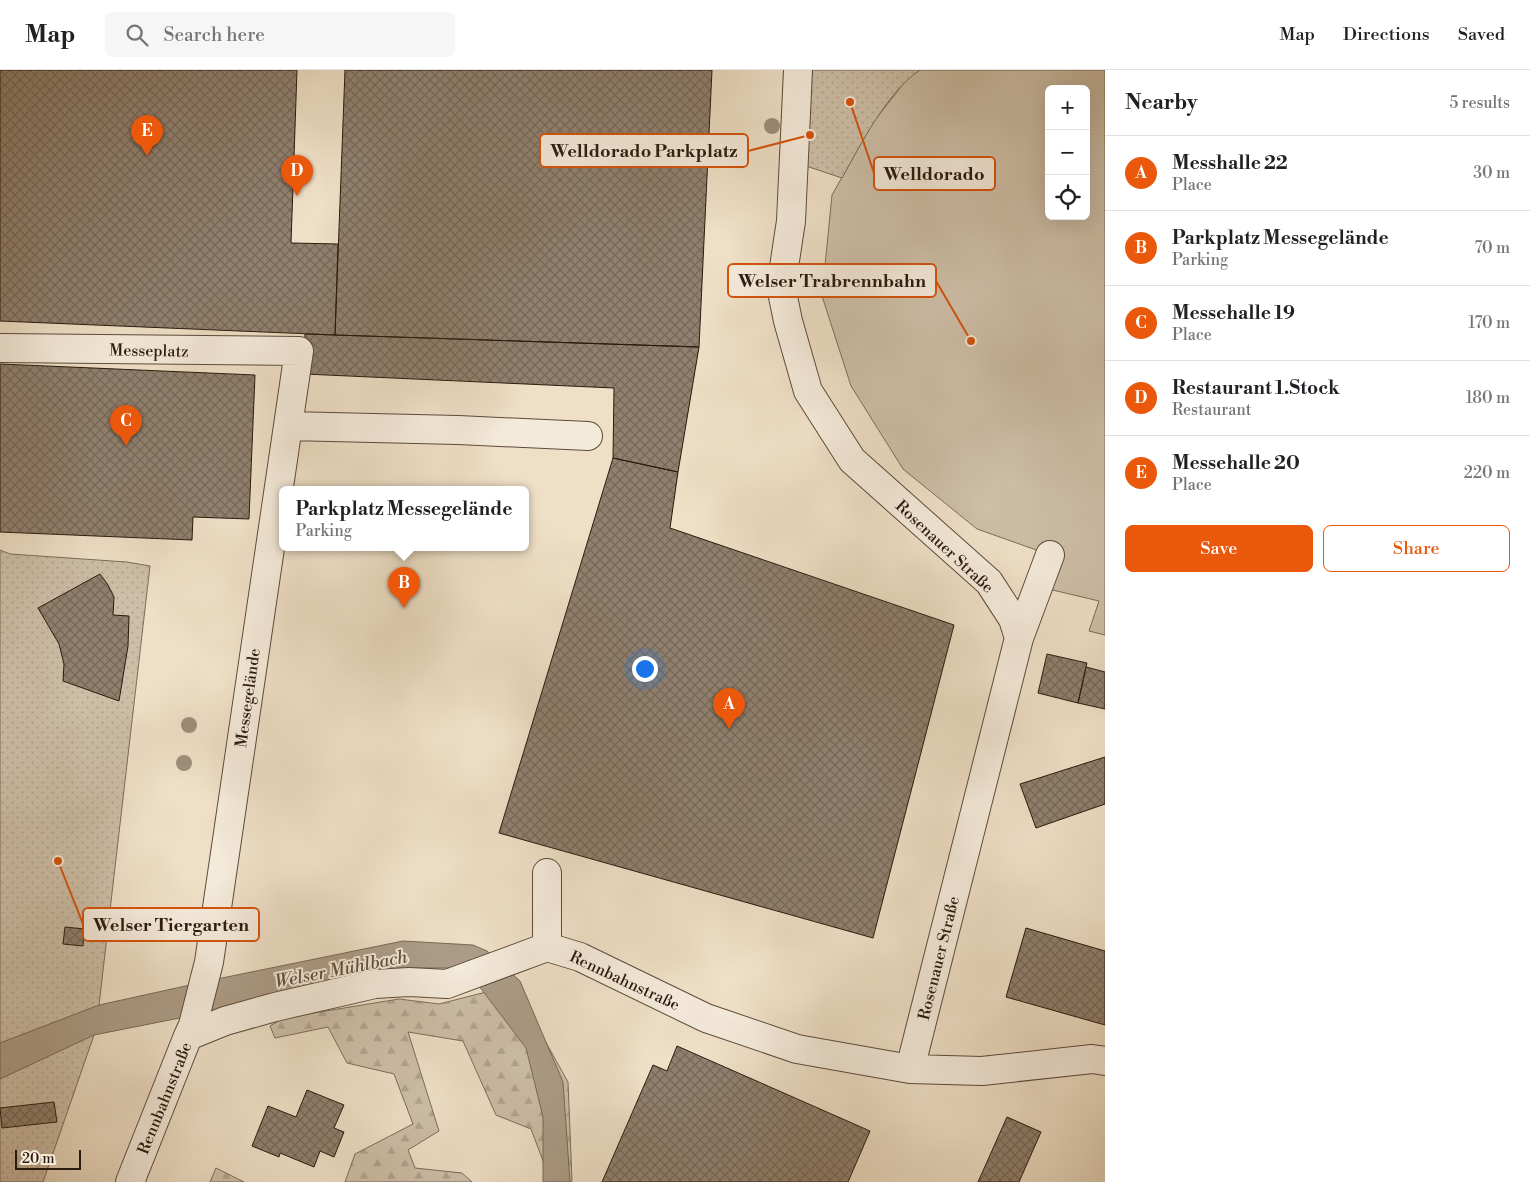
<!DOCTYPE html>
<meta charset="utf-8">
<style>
:root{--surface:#fff;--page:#f6f6f6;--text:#202124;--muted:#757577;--line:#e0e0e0;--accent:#ea580c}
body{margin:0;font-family:"Libre Bodoni",serif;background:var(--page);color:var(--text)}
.controls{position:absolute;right:15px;top:15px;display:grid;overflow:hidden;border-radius:8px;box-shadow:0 5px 20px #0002}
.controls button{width:45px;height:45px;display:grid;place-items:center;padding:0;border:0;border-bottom:1px solid var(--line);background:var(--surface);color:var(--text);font:25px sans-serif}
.scale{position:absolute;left:15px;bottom:12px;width:66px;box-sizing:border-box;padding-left:5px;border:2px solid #2b1a0e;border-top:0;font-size:14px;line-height:18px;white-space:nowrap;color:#2b1a0e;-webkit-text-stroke:4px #f4eada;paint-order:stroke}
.you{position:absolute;left:644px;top:598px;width:18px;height:18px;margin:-12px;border:4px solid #fff;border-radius:50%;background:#1a73e8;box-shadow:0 0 0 8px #1a73e833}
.badge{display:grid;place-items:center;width:32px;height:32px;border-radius:50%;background:var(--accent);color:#fff;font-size:16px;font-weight:700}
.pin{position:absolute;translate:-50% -41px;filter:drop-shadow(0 1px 2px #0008)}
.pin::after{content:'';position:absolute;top:26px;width:18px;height:15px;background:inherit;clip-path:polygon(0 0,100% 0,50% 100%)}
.popup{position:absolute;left:279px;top:416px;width:250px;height:65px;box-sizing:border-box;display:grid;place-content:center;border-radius:8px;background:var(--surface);filter:drop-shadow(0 1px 4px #0005);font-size:16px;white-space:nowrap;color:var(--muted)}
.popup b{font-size:19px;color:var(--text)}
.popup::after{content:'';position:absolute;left:50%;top:100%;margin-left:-10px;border:10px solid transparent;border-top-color:var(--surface)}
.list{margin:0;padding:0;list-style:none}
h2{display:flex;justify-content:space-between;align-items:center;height:65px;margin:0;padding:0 20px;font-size:21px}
h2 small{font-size:16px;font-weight:400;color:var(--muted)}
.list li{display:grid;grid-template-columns:32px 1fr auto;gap:15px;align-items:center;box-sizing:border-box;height:75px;padding:0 20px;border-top:1px solid var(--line)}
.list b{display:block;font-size:19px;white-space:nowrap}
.list p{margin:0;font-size:16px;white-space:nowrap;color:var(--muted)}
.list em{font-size:16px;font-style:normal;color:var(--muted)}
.actions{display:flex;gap:10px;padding:15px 20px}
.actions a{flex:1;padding:11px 0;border:1px solid var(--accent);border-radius:8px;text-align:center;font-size:18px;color:var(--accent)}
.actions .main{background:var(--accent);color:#fff}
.icon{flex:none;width:28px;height:28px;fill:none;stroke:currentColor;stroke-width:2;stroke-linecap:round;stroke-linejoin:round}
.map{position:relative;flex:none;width:1105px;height:1112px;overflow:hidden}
header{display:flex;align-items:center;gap:30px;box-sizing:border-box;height:70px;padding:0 25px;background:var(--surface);border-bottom:1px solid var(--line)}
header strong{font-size:24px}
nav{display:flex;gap:28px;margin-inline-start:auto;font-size:18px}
.search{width:350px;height:45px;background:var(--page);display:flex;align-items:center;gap:12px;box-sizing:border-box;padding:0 18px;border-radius:8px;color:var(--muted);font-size:19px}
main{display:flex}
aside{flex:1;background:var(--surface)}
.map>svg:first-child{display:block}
.grass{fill:#cdbea7;stroke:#7c6c5a;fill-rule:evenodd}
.forest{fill:url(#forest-firs);stroke:#7c6c5a}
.park{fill:url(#park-dots);stroke:#7c6c5a}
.water{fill:#ac9c87;stroke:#786857}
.building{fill:url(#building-cross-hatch);stroke:#2b1a0e}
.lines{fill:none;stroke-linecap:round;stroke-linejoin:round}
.minor-casing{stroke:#5c4b3c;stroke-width:30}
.minor{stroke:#f4eada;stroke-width:28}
.tree{fill:#9e8e7a}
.labels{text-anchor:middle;stroke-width:4;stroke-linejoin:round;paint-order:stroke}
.street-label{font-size:16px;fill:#2b1a0e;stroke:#f4eada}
.water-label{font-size:18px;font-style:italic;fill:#5f4e3e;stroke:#f4eada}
.leader{fill:none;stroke:#d5530c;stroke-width:2}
.callout-dot{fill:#d5530c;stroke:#f4eada;stroke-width:2}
.callout{fill:#f4eada;stroke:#d5530c;stroke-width:2}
.callout-label{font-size:18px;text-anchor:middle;font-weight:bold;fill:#2b1a0e}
</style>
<header>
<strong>Map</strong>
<div class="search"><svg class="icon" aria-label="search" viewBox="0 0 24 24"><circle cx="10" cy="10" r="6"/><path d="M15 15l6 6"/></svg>Search here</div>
<nav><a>Map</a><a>Directions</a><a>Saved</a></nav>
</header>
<main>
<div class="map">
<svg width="1105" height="1112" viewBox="0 0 1105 1112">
<defs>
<pattern id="forest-firs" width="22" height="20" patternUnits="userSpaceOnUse" patternTransform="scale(1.25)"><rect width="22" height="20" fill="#cdbea7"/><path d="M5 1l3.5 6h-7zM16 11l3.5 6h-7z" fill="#b0a38f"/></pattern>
<pattern id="park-dots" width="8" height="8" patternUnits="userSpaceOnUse" patternTransform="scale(1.25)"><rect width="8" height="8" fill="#cdbea7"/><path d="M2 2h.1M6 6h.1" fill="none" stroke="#b0a38f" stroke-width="1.8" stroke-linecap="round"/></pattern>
<pattern id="building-cross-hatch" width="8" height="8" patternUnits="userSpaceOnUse" patternTransform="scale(1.25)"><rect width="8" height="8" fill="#90806e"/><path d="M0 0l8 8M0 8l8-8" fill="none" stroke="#766859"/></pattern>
</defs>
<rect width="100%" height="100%" fill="#eedfc6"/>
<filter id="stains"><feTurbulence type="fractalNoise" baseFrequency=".004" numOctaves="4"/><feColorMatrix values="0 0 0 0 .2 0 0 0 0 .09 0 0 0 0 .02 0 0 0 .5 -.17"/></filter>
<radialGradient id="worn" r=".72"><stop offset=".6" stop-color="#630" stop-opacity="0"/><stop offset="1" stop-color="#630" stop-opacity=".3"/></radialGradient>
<path class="grass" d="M920,0H1105V565L1089,561L1099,531L1040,517L1042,482L977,459L903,399L851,316L822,226L832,125L872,54L907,9ZM1049,19H1086V146H1049Z"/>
<path class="forest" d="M514,915L568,1012L572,1111L551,1112L531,1059L496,1045L463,971L408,962L439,1061L408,1080L415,1098L462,1103L472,1112H345L355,1084L413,1054L394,1004L347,993L328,957L275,968L270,956L283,948L399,929L439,934Z
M216,1098L244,1112H210Z"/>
<path class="park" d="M812,0H920C887,22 861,74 842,108L806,96Z
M0,480L10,484L127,492L150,496L99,935L94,965L43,1112H0Z"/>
<path class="water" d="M403,871L473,875L487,881L520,911L563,1012L570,1112H543V1047L526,978L476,912L454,898H400L225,939L94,965L0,1009V973L99,935L222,908Z"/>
<path class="building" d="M0,0H297L291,173L338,174L335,265L0,251Z
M345,0H712L699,277L335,265Z
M305,264L699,277L678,402L613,388L614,318L304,304Z
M0,294L255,305L249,449L193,447L192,470L0,462Z
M613,388L678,402L670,458L954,555L873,868L499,763Z
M100,504L108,515L114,527L113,545L129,546L128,576L119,631L63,611L64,594L59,574L38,538Z
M1047,584L1087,593L1078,633L1038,623Z
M1086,597L1105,602V639L1078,633Z
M1105,687V734L1036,758L1020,714Z
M65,857L84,859L83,876L63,874Z
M1026,858L1105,881V955L1006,927Z
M677,976L870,1061L848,1112H602L653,995L667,1001Z
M307,1020L344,1035L334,1058L344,1062L334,1087L320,1081L314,1097L280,1083L279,1087L252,1076L268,1036L296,1047Z
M54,1032L57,1052L2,1058L0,1038Z
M1007,1047L1041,1062L1019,1112H978Z"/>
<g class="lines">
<defs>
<path id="minor" d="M798,0L791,151L781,217L788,251L808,321L852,390L989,512L1013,549L1019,568L910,999
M0,278L299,281L209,892L193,955L188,966
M288,356L458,360L588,366
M1019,568L1050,485
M547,877V803
M130,1112L188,966L225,951L275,937L375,914L409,912L447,914L547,877L580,887L706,948L797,979L910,999L982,1001L1092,989L1105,991"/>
</defs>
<use href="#minor" class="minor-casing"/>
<use href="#minor" class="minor"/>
</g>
<g class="tree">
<circle cx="772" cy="56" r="8"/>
<circle cx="189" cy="655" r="8"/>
<circle cx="184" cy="693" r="8"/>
</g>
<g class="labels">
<g class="street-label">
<text transform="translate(149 280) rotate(1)" y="6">Messeplatz</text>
<text transform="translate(945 476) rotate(43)" y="6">Rosenauer Straße</text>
<text transform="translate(247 628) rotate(-82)" y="6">Messegelände</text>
<text transform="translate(938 888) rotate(-76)" y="6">Rosenauer Straße</text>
<text transform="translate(625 910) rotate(25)" y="6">Rennbahnstraße</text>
<text transform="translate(164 1028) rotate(-68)" y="6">Rennbahnstraße</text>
</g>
<g class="water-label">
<text transform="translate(341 899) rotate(-11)" y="6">Welser Mühlbach</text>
</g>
</g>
<path class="leader" d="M810 65L748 81M850 32L874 103M971 271L936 211M58 791L83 854"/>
<g class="callout-dot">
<circle cx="810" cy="65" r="5"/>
<circle cx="850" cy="32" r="5"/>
<circle cx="971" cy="271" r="5"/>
<circle cx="58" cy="791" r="5"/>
</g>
<g class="callout">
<rect x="540" y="64" width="208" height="33" rx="5"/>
<rect x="874" y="87" width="121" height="33" rx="5"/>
<rect x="728" y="194" width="208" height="33" rx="5"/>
<rect x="83" y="838" width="176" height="33" rx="5"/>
</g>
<g class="callout-label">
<text x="644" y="87">Welldorado Parkplatz</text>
<text x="934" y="110">Welldorado</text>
<text x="832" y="217">Welser Trabrennbahn</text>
<text x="171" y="861">Welser Tiergarten</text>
</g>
<rect width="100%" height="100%" filter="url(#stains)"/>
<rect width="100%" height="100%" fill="url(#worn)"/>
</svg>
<div class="controls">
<button>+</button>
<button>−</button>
<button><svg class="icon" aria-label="locate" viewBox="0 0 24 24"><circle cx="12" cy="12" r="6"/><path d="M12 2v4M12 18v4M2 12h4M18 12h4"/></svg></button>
</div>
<div class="scale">20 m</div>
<div class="you"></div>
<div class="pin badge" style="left:729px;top:659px">A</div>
<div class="pin badge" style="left:404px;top:538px">B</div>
<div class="popup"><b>Parkplatz Messegelände</b>Parking</div>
<div class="pin badge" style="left:126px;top:376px">C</div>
<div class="pin badge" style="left:297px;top:126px">D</div>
<div class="pin badge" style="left:147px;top:86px">E</div>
</div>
<aside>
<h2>Nearby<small>5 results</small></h2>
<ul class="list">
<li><span class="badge">A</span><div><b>Messhalle 22</b><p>Place</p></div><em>30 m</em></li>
<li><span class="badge">B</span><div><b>Parkplatz Messegelände</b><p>Parking</p></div><em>70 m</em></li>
<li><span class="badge">C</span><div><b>Messehalle 19</b><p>Place</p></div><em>170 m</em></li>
<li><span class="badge">D</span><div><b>Restaurant 1.Stock</b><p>Restaurant</p></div><em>180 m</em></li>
<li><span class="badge">E</span><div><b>Messehalle 20</b><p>Place</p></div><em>220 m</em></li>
</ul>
<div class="actions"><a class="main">Save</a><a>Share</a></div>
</aside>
</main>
